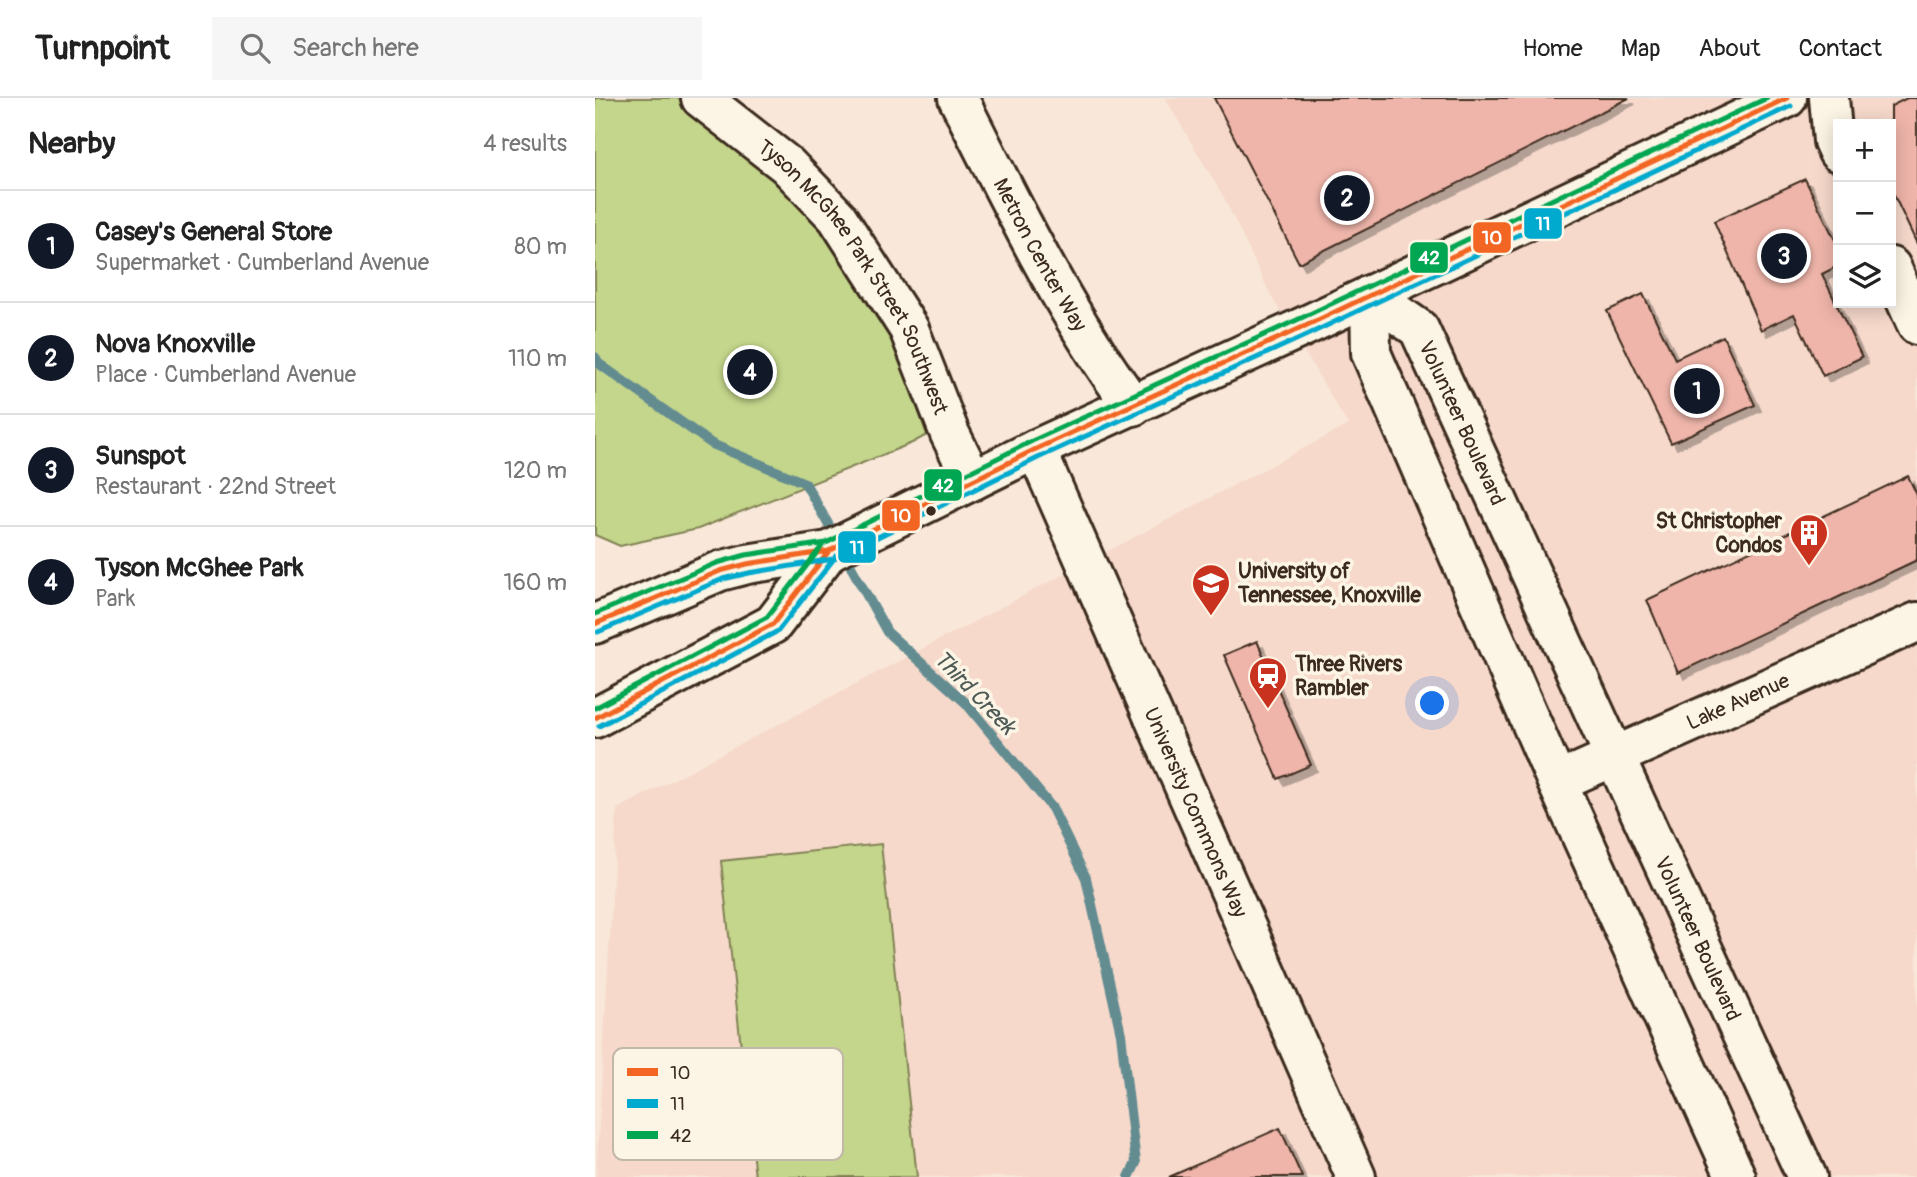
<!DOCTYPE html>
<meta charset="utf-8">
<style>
:root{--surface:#fff;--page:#f6f6f6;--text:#222;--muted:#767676;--line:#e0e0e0;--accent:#111827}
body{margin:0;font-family:Pangolin,sans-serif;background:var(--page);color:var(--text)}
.controls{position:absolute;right:21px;top:21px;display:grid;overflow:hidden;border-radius:0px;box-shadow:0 4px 18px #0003}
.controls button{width:63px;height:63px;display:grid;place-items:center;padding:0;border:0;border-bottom:2px solid var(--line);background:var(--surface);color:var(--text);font:35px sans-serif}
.you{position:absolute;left:838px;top:606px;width:24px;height:24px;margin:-18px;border:5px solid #fff;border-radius:50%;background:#1a73e8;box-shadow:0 0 0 10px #1a73e833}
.badge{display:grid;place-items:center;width:46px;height:46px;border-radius:50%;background:var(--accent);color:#fff;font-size:23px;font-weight:700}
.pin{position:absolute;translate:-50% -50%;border:4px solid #fff;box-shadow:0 2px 7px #0006}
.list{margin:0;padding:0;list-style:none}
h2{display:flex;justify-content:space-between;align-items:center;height:91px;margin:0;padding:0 28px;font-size:30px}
h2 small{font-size:23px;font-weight:400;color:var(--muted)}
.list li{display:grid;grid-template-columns:46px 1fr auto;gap:21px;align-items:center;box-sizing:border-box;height:112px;padding:0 28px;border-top:2px solid var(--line)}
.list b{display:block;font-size:26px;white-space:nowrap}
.list p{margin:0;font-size:23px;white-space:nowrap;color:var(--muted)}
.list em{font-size:23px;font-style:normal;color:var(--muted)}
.icon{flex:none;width:38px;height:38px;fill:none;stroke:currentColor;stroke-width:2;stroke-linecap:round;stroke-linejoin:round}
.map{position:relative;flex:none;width:1322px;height:1079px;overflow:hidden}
header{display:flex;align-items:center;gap:42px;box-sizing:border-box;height:98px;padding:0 35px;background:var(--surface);border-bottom:2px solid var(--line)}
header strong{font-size:33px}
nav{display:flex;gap:38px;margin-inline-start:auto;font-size:24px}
.search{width:490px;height:63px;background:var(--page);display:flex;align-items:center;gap:18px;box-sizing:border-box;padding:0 24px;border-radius:0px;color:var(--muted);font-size:26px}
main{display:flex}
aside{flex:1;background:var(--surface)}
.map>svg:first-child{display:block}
.built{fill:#f6d9cb;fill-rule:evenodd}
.green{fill:#c4d68b;stroke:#808054;stroke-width:2}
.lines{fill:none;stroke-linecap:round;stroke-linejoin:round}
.stream{stroke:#648c91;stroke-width:10}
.building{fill:#efb5aa;stroke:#3b2a1e;stroke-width:2;filter:url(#shadow)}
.minor-casing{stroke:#3b2a1e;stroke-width:44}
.major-casing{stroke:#3b2a1e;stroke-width:44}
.minor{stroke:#fcf5e5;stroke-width:38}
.major{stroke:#fcf5e5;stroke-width:38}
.bus-1-casing{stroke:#fcf5e5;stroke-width:10}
.bus-2-casing{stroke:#fcf5e5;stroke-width:10}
.bus-3-casing{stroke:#fcf5e5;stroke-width:10}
.bus-1{stroke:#f26522;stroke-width:5}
.bus-2{stroke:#00a9ce;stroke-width:5}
.bus-3{stroke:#00a651;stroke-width:5}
.bus-dot{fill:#3b2a1e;stroke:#fcf5e5;stroke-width:2.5}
.labels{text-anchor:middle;stroke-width:7;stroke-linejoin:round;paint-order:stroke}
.street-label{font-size:21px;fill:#3b2a1e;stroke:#fcf5e5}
.poi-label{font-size:21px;font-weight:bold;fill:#3b2a1e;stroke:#fcf5e5;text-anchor:start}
.water-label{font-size:23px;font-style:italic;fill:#4f5b57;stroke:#fcf5e5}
.key{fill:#fcf5e5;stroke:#c2b8a9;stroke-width:2}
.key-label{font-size:19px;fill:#3b2a1e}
.line-badge{stroke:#fcf5e5;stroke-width:2.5}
.badge-label{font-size:19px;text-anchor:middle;font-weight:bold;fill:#fff}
</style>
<header>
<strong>Turnpoint</strong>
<div class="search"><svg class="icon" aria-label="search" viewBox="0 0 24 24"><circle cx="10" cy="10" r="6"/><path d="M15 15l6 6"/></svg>Search here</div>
<nav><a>Home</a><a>Map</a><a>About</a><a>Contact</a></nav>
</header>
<main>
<aside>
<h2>Nearby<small>4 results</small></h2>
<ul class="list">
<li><span class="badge">1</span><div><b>Casey's General Store</b><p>Supermarket · Cumberland Avenue</p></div><em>80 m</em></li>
<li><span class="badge">2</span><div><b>Nova Knoxville</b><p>Place · Cumberland Avenue</p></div><em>110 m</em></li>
<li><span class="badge">3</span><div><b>Sunspot</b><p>Restaurant · 22nd Street</p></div><em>120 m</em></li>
<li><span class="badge">4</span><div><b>Tyson McGhee Park</b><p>Park</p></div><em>160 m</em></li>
</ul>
</aside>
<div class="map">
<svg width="1322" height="1079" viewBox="0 0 1322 1079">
<defs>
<filter id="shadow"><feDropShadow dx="6" dy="6" stdDeviation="0" flood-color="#0004"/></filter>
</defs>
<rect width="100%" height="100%" fill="#f9e8d9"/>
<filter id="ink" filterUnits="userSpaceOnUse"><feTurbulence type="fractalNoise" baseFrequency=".0143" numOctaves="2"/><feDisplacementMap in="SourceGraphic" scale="14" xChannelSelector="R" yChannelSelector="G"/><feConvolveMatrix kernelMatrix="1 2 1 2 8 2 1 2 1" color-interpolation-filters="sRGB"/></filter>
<g filter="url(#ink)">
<path class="built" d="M570,0H1322V1079H1L22,711L753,327L676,198L629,100ZM1243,26H1296V205H1243Z"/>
<path class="green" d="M0,0H82L153,49L200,89L288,211L332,337L317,345L103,431L25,448L0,437Z
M286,746L322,1079H160L126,763Z"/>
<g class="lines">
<path class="stream" d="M0,259L3,265L117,346L210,385L241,440
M248,454L292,534L371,605L457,710L491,780L526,936L541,1065L534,1079"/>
</g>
<path class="building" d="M619,0H1034L704,165Z
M1312,0H1322V146L1296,91V8Z
M1210,81L1243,148V168L1227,176L1267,259L1228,278L1199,216L1166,232L1119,123Z
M1048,196L1080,261L1128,238L1160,307L1076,345L1012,213Z
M1313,378L1322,397V462L1083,575L1052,502Z
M662,543L716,667L683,681L629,557Z
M685,1030L707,1079H574Z"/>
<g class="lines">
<defs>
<g id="minor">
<path id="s1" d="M106,0L192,67L242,119L314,231L355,336L378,382"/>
<path id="s2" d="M363,0C416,105 468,213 538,308"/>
<path d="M1234,0L1238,43L1243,54"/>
<path d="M1296,169L1322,227"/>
<path id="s3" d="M775,197L824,231L1212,1079"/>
<path d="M775,197L776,255L962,684L1141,1079"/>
<path id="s4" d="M441,351L761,1079"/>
<path id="s5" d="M962,684L1322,524"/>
</g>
<path id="major" d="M0,526L125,473L152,466L234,453L441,351L708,229L1192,0
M0,620L178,526L234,453"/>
</defs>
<use href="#minor" class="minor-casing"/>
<use href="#major" class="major-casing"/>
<use href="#minor" class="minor"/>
<use href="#major" class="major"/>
<defs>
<path id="bus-1" d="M0,526L125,473L152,466L234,453L441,351L708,229L1192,0
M0,620L178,526L234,453"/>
<path id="bus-2" d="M3,534L128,481L154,475L238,461L445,359L712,237L1196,8
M4,628L183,533L241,458"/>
<path id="bus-3" d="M0,516L122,465L151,457L231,445L437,343L704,221L1172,0
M0,610L172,519L227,448"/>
</defs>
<use href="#bus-1" class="bus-1-casing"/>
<use href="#bus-2" class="bus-2-casing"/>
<use href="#bus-3" class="bus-3-casing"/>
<use href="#bus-1" class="bus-1"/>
<use href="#bus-2" class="bus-2"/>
<use href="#bus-3" class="bus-3"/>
</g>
</g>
<defs>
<symbol id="building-pin" viewBox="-11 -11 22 30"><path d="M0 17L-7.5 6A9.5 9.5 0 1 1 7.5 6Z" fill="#c8321e" stroke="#fcf5e5"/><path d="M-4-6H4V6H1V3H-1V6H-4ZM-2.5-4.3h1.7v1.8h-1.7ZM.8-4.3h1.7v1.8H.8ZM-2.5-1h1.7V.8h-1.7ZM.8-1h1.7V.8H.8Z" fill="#fff"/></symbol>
<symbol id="university-pin" viewBox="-11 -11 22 30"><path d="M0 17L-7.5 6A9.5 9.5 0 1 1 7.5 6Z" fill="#c8321e" stroke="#fcf5e5"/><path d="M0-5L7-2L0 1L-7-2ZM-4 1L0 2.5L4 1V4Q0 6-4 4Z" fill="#fff"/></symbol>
<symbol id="station-pin" viewBox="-11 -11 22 30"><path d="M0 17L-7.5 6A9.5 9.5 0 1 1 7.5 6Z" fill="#c8321e" stroke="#fcf5e5"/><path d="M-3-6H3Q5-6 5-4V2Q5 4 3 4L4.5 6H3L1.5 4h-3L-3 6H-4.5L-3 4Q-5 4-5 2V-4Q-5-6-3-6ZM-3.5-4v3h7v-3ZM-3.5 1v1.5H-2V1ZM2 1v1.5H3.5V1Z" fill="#fff"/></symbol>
</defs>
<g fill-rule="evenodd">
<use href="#building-pin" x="1192" y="413" width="44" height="60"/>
<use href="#university-pin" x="594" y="463" width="44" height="60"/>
<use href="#station-pin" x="651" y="556" width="44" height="60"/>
</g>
<circle class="bus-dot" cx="336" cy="413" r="6"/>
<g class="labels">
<g class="street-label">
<text dy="7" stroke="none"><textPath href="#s2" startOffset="177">Metron Center Way</textPath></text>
<text dy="7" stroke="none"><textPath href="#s1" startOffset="240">Tyson McGhee Park Street Southwest</textPath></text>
<text dy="7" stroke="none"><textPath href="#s3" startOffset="163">Volunteer Boulevard</textPath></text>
<text dy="7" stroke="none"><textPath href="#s5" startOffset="198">Lake Avenue</textPath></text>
<text dy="7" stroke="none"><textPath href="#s4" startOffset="397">University Commons Way</textPath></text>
<text dy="7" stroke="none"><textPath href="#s3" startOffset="730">Volunteer Boulevard</textPath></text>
</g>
<g class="poi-label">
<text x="1187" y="430" text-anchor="end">St Christopher<tspan x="1187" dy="24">Condos</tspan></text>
<text x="643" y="480">University of<tspan x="643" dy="24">Tennessee, Knoxville</tspan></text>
<text x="700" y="573">Three Rivers<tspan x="700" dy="24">Rambler</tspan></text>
</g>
<g class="water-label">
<text transform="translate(380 594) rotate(46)" y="8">Third Creek</text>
</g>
</g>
<rect x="18" y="950" width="230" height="112" rx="10" class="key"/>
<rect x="32" y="970" width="31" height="8" fill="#f26522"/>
<rect x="32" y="1001" width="31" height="9" fill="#00a9ce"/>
<rect x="32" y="1033" width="31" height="8" fill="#00a651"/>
<g class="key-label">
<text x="75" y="981">10</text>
<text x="75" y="1012">11</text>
<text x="75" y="1044">42</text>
</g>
<g class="line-badge">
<rect x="928" y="109" width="40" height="33" rx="7" fill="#00a9ce"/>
<rect x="877" y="123" width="40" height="33" rx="7" fill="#f26522"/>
<rect x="814" y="143" width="40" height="33" rx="7" fill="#00a651"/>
<rect x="328" y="370" width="40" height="34" rx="7" fill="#00a651"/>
<rect x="286" y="401" width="40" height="33" rx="7" fill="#f26522"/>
<rect x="242" y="432" width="40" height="34" rx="7" fill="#00a9ce"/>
</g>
<g class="badge-label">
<text x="948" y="132">11</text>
<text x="897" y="146">10</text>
<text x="834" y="166">42</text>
<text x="348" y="394">42</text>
<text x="306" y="424">10</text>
<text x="262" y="456">11</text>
</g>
</svg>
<div class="controls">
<button>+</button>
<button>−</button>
<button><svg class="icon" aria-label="layers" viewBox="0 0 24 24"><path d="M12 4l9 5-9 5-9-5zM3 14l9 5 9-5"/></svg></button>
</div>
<div class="you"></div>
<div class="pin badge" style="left:1102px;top:293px">1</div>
<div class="pin badge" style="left:752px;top:100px">2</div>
<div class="pin badge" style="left:1189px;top:158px">3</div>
<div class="pin badge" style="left:155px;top:274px">4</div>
</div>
</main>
